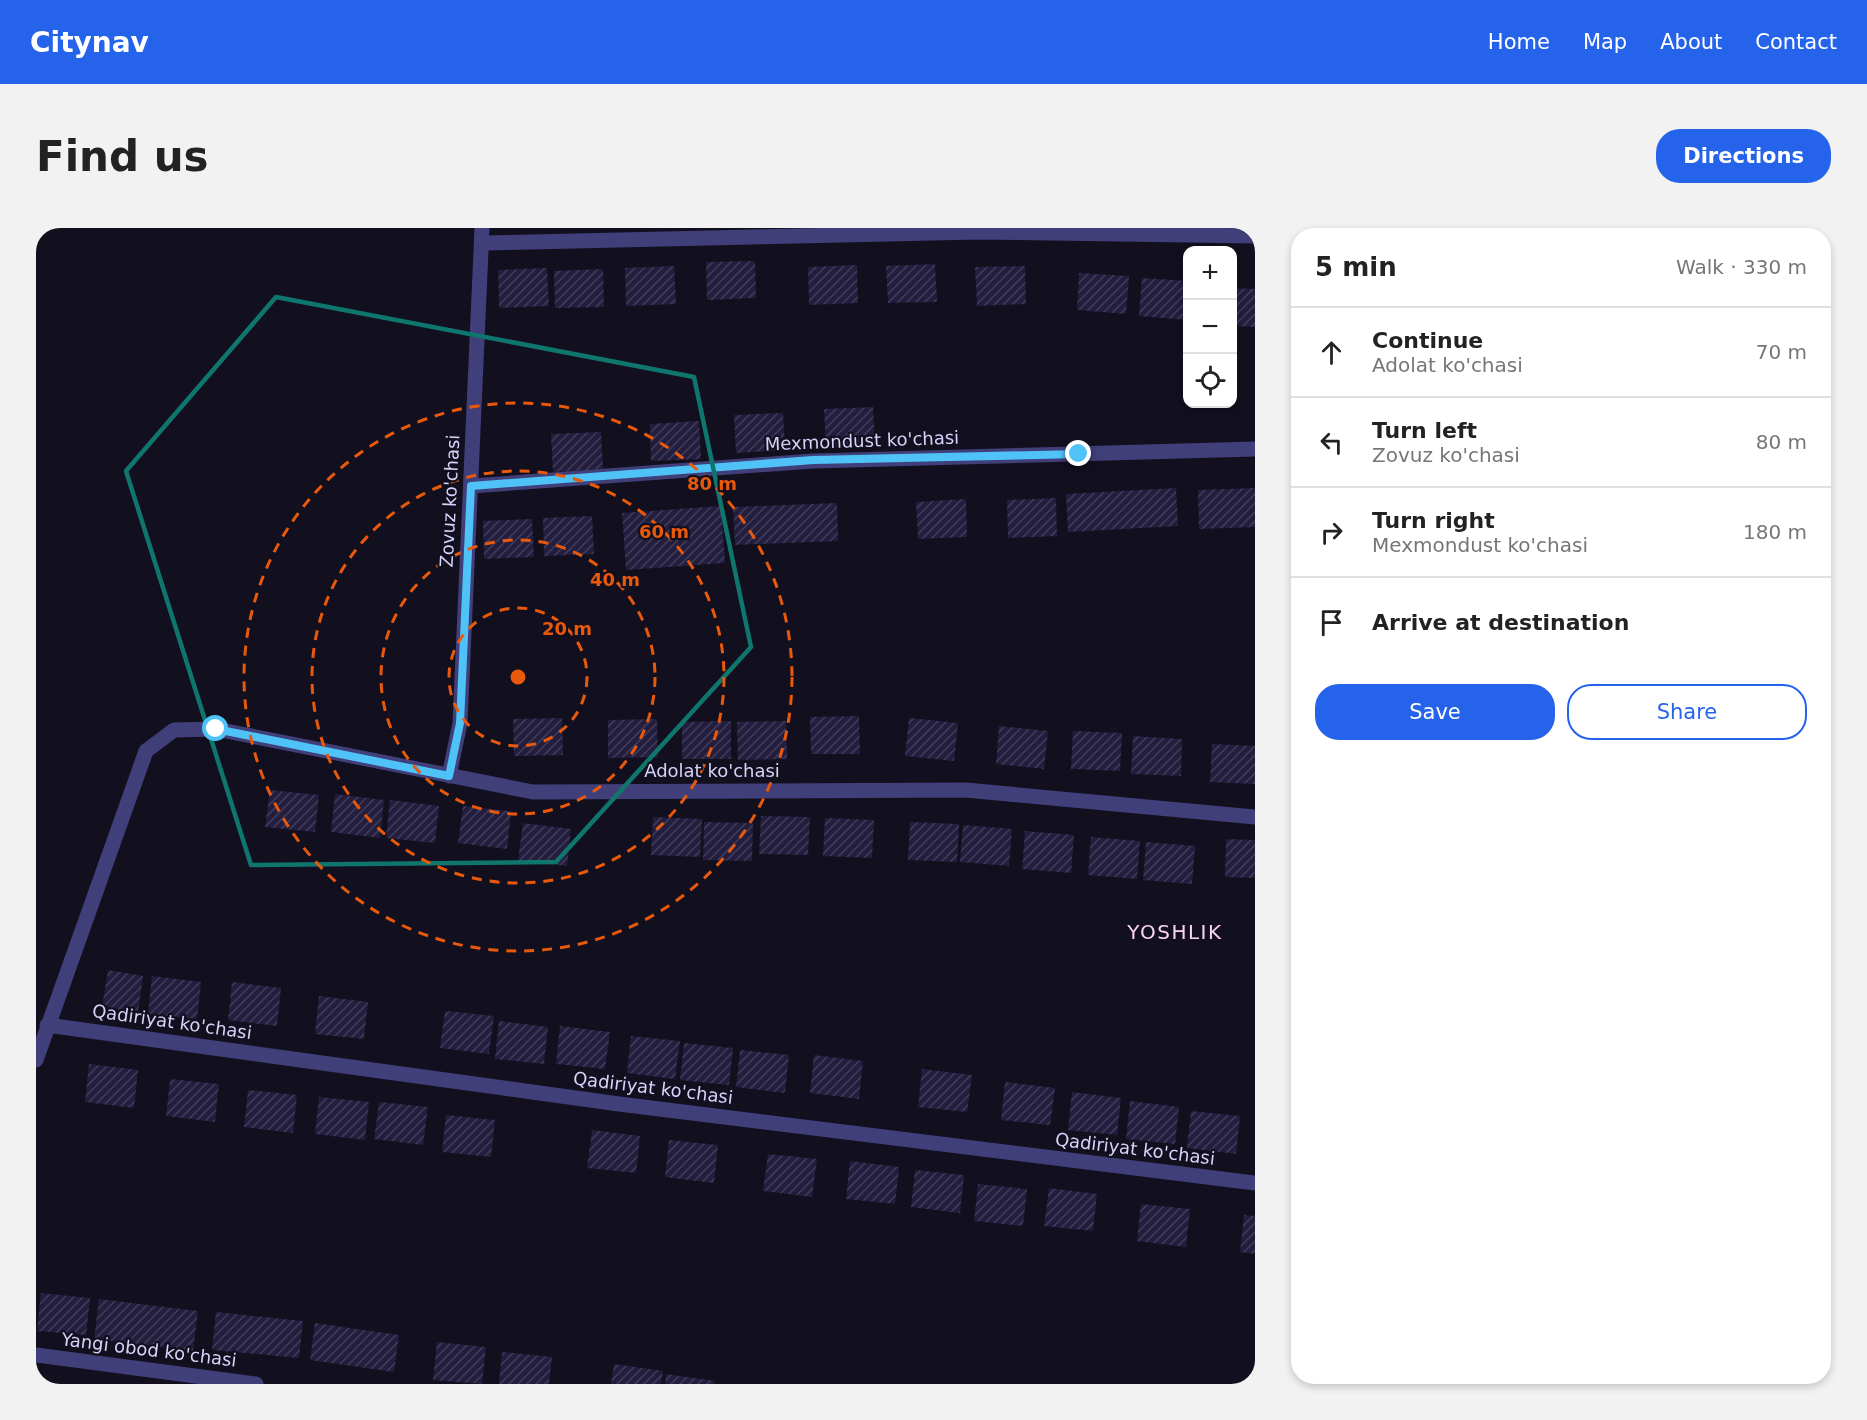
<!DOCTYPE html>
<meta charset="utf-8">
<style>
:root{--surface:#fff;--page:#f2f2f2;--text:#222;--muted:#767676;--line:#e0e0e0;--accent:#2563eb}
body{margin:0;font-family:"DejaVu Sans",sans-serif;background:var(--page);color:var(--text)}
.controls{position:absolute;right:18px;top:18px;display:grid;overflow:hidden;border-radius:12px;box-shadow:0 3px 9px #0003}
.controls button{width:54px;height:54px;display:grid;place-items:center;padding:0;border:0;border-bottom:2px solid var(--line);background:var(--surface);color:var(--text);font:30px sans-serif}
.stop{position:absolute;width:18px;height:18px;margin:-14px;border:4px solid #4fc3f7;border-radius:50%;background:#fff}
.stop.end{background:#4fc3f7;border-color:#fff;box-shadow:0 2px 6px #0008}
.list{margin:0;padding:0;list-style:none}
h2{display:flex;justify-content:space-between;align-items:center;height:78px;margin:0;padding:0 24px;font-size:26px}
h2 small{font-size:20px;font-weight:400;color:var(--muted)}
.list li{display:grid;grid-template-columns:39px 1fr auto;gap:18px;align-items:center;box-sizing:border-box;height:90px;padding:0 24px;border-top:2px solid var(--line)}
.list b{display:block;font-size:22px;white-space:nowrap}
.list p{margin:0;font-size:20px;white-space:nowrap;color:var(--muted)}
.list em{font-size:20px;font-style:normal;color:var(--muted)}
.actions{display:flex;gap:12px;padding:18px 24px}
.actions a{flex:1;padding:14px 0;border:2px solid var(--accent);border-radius:24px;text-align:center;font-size:21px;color:var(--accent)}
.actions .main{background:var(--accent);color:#fff}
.icon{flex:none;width:33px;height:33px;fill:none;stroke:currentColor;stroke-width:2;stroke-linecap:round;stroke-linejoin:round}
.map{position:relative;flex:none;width:1219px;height:1156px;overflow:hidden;border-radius:24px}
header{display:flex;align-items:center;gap:36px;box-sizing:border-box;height:84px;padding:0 30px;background:var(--accent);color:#fff}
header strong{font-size:28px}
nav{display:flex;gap:33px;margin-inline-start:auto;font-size:21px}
.intro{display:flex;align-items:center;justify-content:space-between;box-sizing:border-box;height:144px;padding:0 36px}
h1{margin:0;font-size:42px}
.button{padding:15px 27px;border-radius:24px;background:var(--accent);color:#fff;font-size:21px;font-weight:700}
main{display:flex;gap:36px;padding:0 36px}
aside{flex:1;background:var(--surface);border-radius:24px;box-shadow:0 3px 9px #0003}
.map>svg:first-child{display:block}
.building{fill:url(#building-hatch)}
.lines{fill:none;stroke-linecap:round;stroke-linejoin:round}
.minor{stroke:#403f79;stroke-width:15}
.route{stroke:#4fc3f7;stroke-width:8}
.marked{fill:none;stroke:#0f766e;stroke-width:4.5;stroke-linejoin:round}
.ring{fill:none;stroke:#e8590c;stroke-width:3;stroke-dasharray:10 8}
.labels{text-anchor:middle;stroke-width:4.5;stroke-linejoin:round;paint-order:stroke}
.street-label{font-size:18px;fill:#d6d3fa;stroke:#120f1f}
.neighbourhood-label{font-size:20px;letter-spacing:1.5px;fill:#fad4ee;stroke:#120f1f}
.centre{fill:#e8590c;stroke:#120f1f;stroke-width:3}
.ring-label{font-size:18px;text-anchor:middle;font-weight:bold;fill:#e8590c;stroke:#120f1f;stroke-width:4.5;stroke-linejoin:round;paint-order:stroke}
</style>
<header>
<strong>Citynav</strong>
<nav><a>Home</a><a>Map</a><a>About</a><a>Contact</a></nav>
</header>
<div class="intro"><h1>Find us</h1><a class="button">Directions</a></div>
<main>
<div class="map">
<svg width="1219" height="1156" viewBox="0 0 1219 1156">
<defs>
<pattern id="building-hatch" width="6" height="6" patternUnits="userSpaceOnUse" patternTransform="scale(1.5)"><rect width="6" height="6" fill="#231d3e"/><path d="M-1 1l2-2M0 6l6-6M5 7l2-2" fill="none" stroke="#423d5b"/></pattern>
</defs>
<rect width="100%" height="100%" fill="#120f1f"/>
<path class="building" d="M719,33L720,70L671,72L670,34Z
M899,36L901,74L852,75L850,38Z
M821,37L822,75L773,77L772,39Z
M638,38L640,76L590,78L589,40Z
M989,38L990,76L941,78L939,39Z
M511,40L513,78L463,80L462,42Z
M567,41L568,79L519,80L518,43Z
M1043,45L1093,48L1090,86L1041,82Z
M1106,50L1152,53V92L1103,88Z
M1196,60L1219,61V99L1196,98Z
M837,179L839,217L790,219L788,181Z
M747,185L749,222L700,225L698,187Z
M663,193L665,231L615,233L614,196Z
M565,204L567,241L517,244L515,206Z
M1140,260L1142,298L1032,304L1030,266Z
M1219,260V299L1163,301L1162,262Z
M1020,270L1021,308L972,310L971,272Z
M930,271L931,309L882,311L880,274Z
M801,275L802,313L699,317L697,279Z
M685,278L689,335L590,342L586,285Z
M556,288L558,326L508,328L507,290Z
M496,291L498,329L448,331L447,293Z
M823,488L824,526H775L774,489Z
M526,490L527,527L478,528L477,491Z
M873,490L922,495L918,533L869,528Z
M621,491L622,529L572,530V492Z
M695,493V531H646V494Z
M750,493L751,531L702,532L701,494Z
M963,498L1012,503L1008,541L960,536Z
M1037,503L1086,505L1084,543L1035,541Z
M1097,508L1146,511L1145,548L1095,546Z
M1176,516L1219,518V556L1174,554Z
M234,562L283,567L279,604L229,599Z
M299,566L348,572L344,610L295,604Z
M354,572L403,578L399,615L350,610Z
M427,578L475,583L471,621L422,615Z
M725,588L774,589L772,627L723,626Z
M617,589L666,591L664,629L615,627Z
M789,590L838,592L836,630L787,628Z
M668,594L717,595L716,633L667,632Z
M874,594L923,596L921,634L872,632Z
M487,595L535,601L531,638L482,633Z
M927,597L976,601L973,638L924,634Z
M989,603L1038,607L1035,645L986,641Z
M1055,609L1104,613L1101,651L1052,647Z
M1190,611L1219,612V650L1189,649Z
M1110,614L1159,618L1156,656L1107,652Z
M72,742L107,748L102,784L66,779Z
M116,748L165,754L161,791L112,786Z
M196,754L245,760L241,798L192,792Z
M283,768L332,774L328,811L279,806Z
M409,783L458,788L453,826L404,820Z
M463,793L512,799L508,836L459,831Z
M524,798L574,804L569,841L520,836Z
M595,808L644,813L639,851L591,845Z
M648,815L697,820L693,857L644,852Z
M704,822L753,827L749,865L700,859Z
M778,827L827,833L823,871L774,865Z
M53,836L102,842L98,880L49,874Z
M886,841L936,847L931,884L882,879Z
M134,851L183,856L179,894L130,888Z
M969,854L1019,860L1014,897L965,892Z
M212,862L261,867L257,905L208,899Z
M1036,864L1085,870L1081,907L1032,902Z
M283,869L333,874L329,912L279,906Z
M1094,873L1143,879L1139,916L1090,911Z
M343,874L392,879L387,917L338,911Z
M1155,883L1204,888L1200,926L1151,920Z
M410,887L459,892L455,929L406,924Z
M556,902L604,908L600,945L551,940Z
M633,912L682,917L678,955L629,949Z
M732,926L781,931L776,969L727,963Z
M814,933L863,939L859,976L810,971Z
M879,942L928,947L924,985L875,979Z
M942,956L991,961L987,998L938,993Z
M1013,960L1061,966L1057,1003L1008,998Z
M1105,976L1154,981L1150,1019L1101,1013Z
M1208,987L1219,988V1026L1204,1024Z
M5,1065L54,1070L50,1107L1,1103Z
M63,1071L162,1083L157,1123L58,1111Z
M180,1084L267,1093L263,1130L176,1122Z
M279,1095L363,1107L358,1144L274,1132Z
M401,1114L450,1119L446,1156L397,1152Z
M466,1124L516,1129L513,1156H463Z
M578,1136L627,1143L625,1156H575Z
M630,1146L679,1153L678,1156H629Z"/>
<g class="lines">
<path class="minor" d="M446,15L942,4L1219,8
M435,258L777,233L1219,221
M413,548L424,495L446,0
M11,797L583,876L1219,955
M0,832L110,523L138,502L180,501L497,564L930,562L1219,589
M0,1127L220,1156"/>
</g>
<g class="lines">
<path class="route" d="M180,501L413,548L424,495L435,258L777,232L1043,226"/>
</g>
<path class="marked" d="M240,69L658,149L715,419L520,634L215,637L90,243Z"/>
<g class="ring">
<circle cx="482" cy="449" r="69"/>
<circle cx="482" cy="449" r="137"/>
<circle cx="482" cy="449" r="206"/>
<circle cx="482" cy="449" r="274"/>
</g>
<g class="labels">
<g class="street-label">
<text transform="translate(826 213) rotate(-2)" y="6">Mexmondust ko'chasi</text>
<text transform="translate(414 273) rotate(-87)" y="6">Zovuz ko'chasi</text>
<text x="676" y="549">Adolat ko'chasi</text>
<text transform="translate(136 794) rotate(8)" y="6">Qadiriyat ko'chasi</text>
<text transform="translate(617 860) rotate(7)" y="6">Qadiriyat ko'chasi</text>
<text transform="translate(1099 921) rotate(7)" y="6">Qadiriyat ko'chasi</text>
<text transform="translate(113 1122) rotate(7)" y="6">Yangi obod ko'chasi</text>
</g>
<g class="neighbourhood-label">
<text x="1139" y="711">YOSHLIK</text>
</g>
</g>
<circle cx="482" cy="449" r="9" class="centre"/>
<g class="ring-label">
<text x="676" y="262">80 m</text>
<text x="628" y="310">60 m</text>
<text x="579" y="358">40 m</text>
<text x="531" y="407">20 m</text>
</g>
</svg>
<div class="controls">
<button>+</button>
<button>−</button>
<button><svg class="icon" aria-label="locate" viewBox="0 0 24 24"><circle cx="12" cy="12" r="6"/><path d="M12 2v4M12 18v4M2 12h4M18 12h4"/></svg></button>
</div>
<div class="stop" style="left:180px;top:501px"></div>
<div class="stop end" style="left:1043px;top:226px"></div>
</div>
<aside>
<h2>5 min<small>Walk · 330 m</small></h2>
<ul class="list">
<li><svg class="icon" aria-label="ahead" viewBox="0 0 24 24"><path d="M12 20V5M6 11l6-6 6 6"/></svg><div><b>Continue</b><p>Adolat ko'chasi</p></div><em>70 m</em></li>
<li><svg class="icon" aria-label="left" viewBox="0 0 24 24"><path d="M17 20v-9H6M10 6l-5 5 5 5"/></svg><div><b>Turn left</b><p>Zovuz ko'chasi</p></div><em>80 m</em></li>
<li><svg class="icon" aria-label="right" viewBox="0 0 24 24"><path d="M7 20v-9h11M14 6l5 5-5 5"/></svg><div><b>Turn right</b><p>Mexmondust ko'chasi</p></div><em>180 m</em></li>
<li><svg class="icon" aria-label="arrive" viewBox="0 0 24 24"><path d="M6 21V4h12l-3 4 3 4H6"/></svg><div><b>Arrive at destination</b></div></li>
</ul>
<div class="actions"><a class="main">Save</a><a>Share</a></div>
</aside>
</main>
